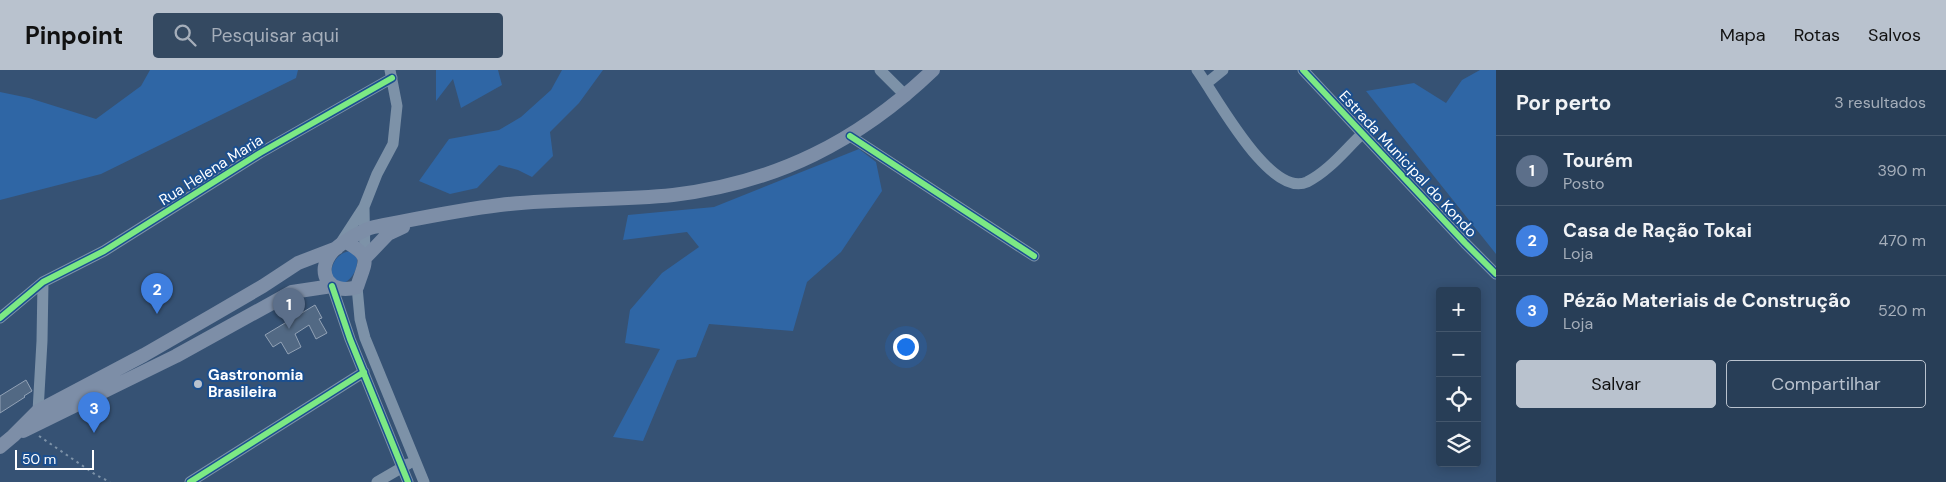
<!DOCTYPE html>
<html lang="pt">
<meta charset="utf-8">
<style>
:root{--surface:#283e57;--page:#344961;--text:#f1f3f6;--muted:#a5aeba;--line:#44576d;--accent:#b9c2ce}
body{margin:0;font-family:"DM Sans",sans-serif;background:var(--page);color:var(--text)}
.controls{position:absolute;right:15px;bottom:15px;display:grid;overflow:hidden;border-radius:5px;box-shadow:0 2px 12px #0003}
.controls button{width:45px;height:45px;display:grid;place-items:center;padding:0;border:0;border-bottom:1px solid var(--line);background:var(--surface);color:var(--text);font:25px sans-serif}
.scale{position:absolute;left:15px;bottom:12px;width:79px;box-sizing:border-box;padding-left:5px;border:2px solid #fff;border-top:0;font-size:14px;line-height:18px;white-space:nowrap;color:#fff;-webkit-text-stroke:4px #1b4f8f;paint-order:stroke}
.you{position:absolute;left:905px;top:276px;width:18px;height:18px;margin:-12px;border:4px solid #fff;border-radius:50%;background:#1a73e8;box-shadow:0 0 0 8px #1a73e833}
.badge{display:grid;place-items:center;width:32px;height:32px;border-radius:50%;background:var(--accent);color:#fff;font-size:16px;font-weight:700}
.pin{position:absolute;translate:-50% -41px;filter:drop-shadow(0 1px 2px #0008)}
.pin::after{content:'';position:absolute;top:26px;width:18px;height:15px;background:inherit;clip-path:polygon(0 0,100% 0,50% 100%)}
.list{margin:0;padding:0;list-style:none}
h2{display:flex;justify-content:space-between;align-items:center;height:65px;margin:0;padding:0 20px;font-size:21px}
h2 small{font-size:16px;font-weight:400;color:var(--muted)}
.list li{display:grid;grid-template-columns:32px 1fr auto;gap:15px;align-items:center;box-sizing:border-box;height:70px;padding:0 20px;border-top:1px solid var(--line)}
.list b{display:block;font-size:19px;white-space:nowrap}
.list p{margin:0;font-size:16px;white-space:nowrap;color:var(--muted)}
.list em{font-size:16px;font-style:normal;color:var(--muted)}
.actions{display:flex;gap:10px;padding:15px 20px}
.actions a{flex:1;padding:11px 0;border:1px solid var(--accent);border-radius:5px;text-align:center;font-size:18px;color:var(--accent)}
.actions .main{background:var(--accent);color:#111}
.icon{flex:none;width:28px;height:28px;fill:none;stroke:currentColor;stroke-width:2;stroke-linecap:round;stroke-linejoin:round}
.map{position:relative;flex:none;width:1496px;height:412px;overflow:hidden}
header{display:flex;align-items:center;gap:30px;box-sizing:border-box;height:70px;padding:0 25px;background:var(--accent);color:#111}
header strong{font-size:24px}
nav{display:flex;gap:28px;margin-inline-start:auto;font-size:18px}
.search{width:350px;height:45px;background:var(--page);display:flex;align-items:center;gap:12px;box-sizing:border-box;padding:0 18px;border-radius:5px;color:var(--muted);font-size:19px}
main{display:flex}
aside{flex:1;background:var(--surface)}
.map>svg:first-child{display:block}
.green{fill:#2f66a5}
.building{fill:#526984;stroke:#92a2b6}
.lines{fill:none;stroke-linecap:round;stroke-linejoin:round}
.path{stroke:#7d92a8;stroke-width:2;stroke-dasharray:2.5 4;stroke-linecap:butt}
.minor{stroke:#7d92a8;stroke-width:11}
.major{stroke:#7d8ea7;stroke-width:14}
.cycleway-casing{stroke:#1b4f8f;stroke-width:9}
.cycleway{stroke:#7ce984;stroke-width:6}
.poi-dot{fill:#b9c2ce;stroke:#1b4f8f;stroke-width:2}
.labels{text-anchor:middle;stroke-width:4;stroke-linejoin:round;paint-order:stroke}
.street-label{font-size:15px;fill:#fff;stroke:#1b4f8f}
.poi-label{font-size:15px;font-weight:bold;fill:#fff;stroke:#1b4f8f;text-anchor:start}
</style>
<header>
<strong>Pinpoint</strong>
<div class="search"><svg class="icon" aria-label="search" viewBox="0 0 24 24"><circle cx="10" cy="10" r="6"/><path d="M15 15l6 6"/></svg>Pesquisar aqui</div>
<nav><a>Mapa</a><a>Rotas</a><a>Salvos</a></nav>
</header>
<main>
<div class="map">
<svg width="1496" height="412" viewBox="0 0 1496 412">
<rect width="100%" height="100%" fill="#365274"/>
<path class="green" d="M150,0H298L296,8L101,104L0,130V22L29,28L96,49L141,16Z
M436,0H498L502,15L461,38L453,9L436,31Z
M562,0H603L579,33L550,62L553,86L532,107L518,100L499,95L477,118L450,124L419,111L449,69L499,60L521,47L551,20Z
M1480,0H1496V184L1366,21L1414,13L1446,33L1462,10Z
M859,79L876,92L882,121L841,182L807,212L793,261L709,254L696,287L677,290L643,371L613,367L660,279L625,273L630,240L662,203L699,177L687,162L623,170L628,145L714,137Z
M350,181L357,188C358,199 353,208 344,213L335,211L331,204C332,192 338,183 350,181Z"/>
<path class="building" d="M315,235L322,248L319,249L327,263L316,269L309,255L295,264L301,277L288,284L281,272L273,277L265,265Z
M26,310L32,321L24,326L25,327L0,343V326Z"/>
<g class="lines">
<path class="path" d="M39,366L96,405L110,412"/>
<path class="minor" d="M880,0L906,26
M1197,0C1215,24 1270,129 1307,112C1329,101 1345,80 1362,64
M1303,0L1465,173L1496,204
M1207,13L1223,0
M850,66L1034,186
M364,137L377,104L393,74L397,36L390,0
M340,174L364,137L365,190
M332,216L350,269L408,412
M357,217L360,249L365,268L424,412
M0,248L43,212L104,181L260,83L392,8
M38,341L42,271L43,212
M190,412L364,302
M377,412L408,394"/>
<path class="major" d="M346,172C373,187 365,191 357,217C329,226 315,202 332,182C339,174 364,159 374,157C416,149 458,140 500,135C557,128 616,131 673,125C776,113 859,71 933,0
M365,188L388,164L403,157
M23,361L176,286L292,222L332,216
M0,377L13,366L38,341L144,285L215,244L263,216L298,193L337,178"/>
<defs>
<path id="cycleway" d="M1303,0L1465,173L1496,204
M850,66L1034,186
M332,216L350,269L408,412
M0,248L43,212L104,181L260,83L392,8
M190,412L364,302"/>
</defs>
<use href="#cycleway" class="cycleway-casing"/>
<use href="#cycleway" class="cycleway"/>
</g>
<circle class="poi-dot" cx="198" cy="314" r="5"/>
<g class="labels">
<g class="street-label">
<text transform="translate(1408 94) rotate(47)" y="5">Estrada Municipal do Kondo</text>
<text transform="translate(211 100) rotate(-32)" y="5">Rua Helena Maria</text>
</g>
<g class="poi-label">
<text x="208" y="310">Gastronomia<tspan x="208" dy="17">Brasileira</tspan></text>
</g>
</g>
</svg>
<div class="controls">
<button>+</button>
<button>−</button>
<button><svg class="icon" aria-label="locate" viewBox="0 0 24 24"><circle cx="12" cy="12" r="6"/><path d="M12 2v4M12 18v4M2 12h4M18 12h4"/></svg></button>
<button><svg class="icon" aria-label="layers" viewBox="0 0 24 24"><path d="M12 4l9 5-9 5-9-5zM3 14l9 5 9-5"/></svg></button>
</div>
<div class="scale">50 m</div>
<div class="you"></div>
<div class="pin badge" style="left:289px;top:259px;background:#5c6f8a">1</div>
<div class="pin badge" style="left:157px;top:244px;background:#3f7fe0">2</div>
<div class="pin badge" style="left:94px;top:363px;background:#3f7fe0">3</div>
</div>
<aside>
<h2>Por perto<small>3 resultados</small></h2>
<ul class="list">
<li><span class="badge" style="background:#5c6f8a">1</span><div><b>Tourém</b><p>Posto</p></div><em>390 m</em></li>
<li><span class="badge" style="background:#3f7fe0">2</span><div><b>Casa de Ração Tokai</b><p>Loja</p></div><em>470 m</em></li>
<li><span class="badge" style="background:#3f7fe0">3</span><div><b>Pézão Materiais de Construção</b><p>Loja</p></div><em>520 m</em></li>
</ul>
<div class="actions"><a class="main">Salvar</a><a>Compartilhar</a></div>
</aside>
</main>
